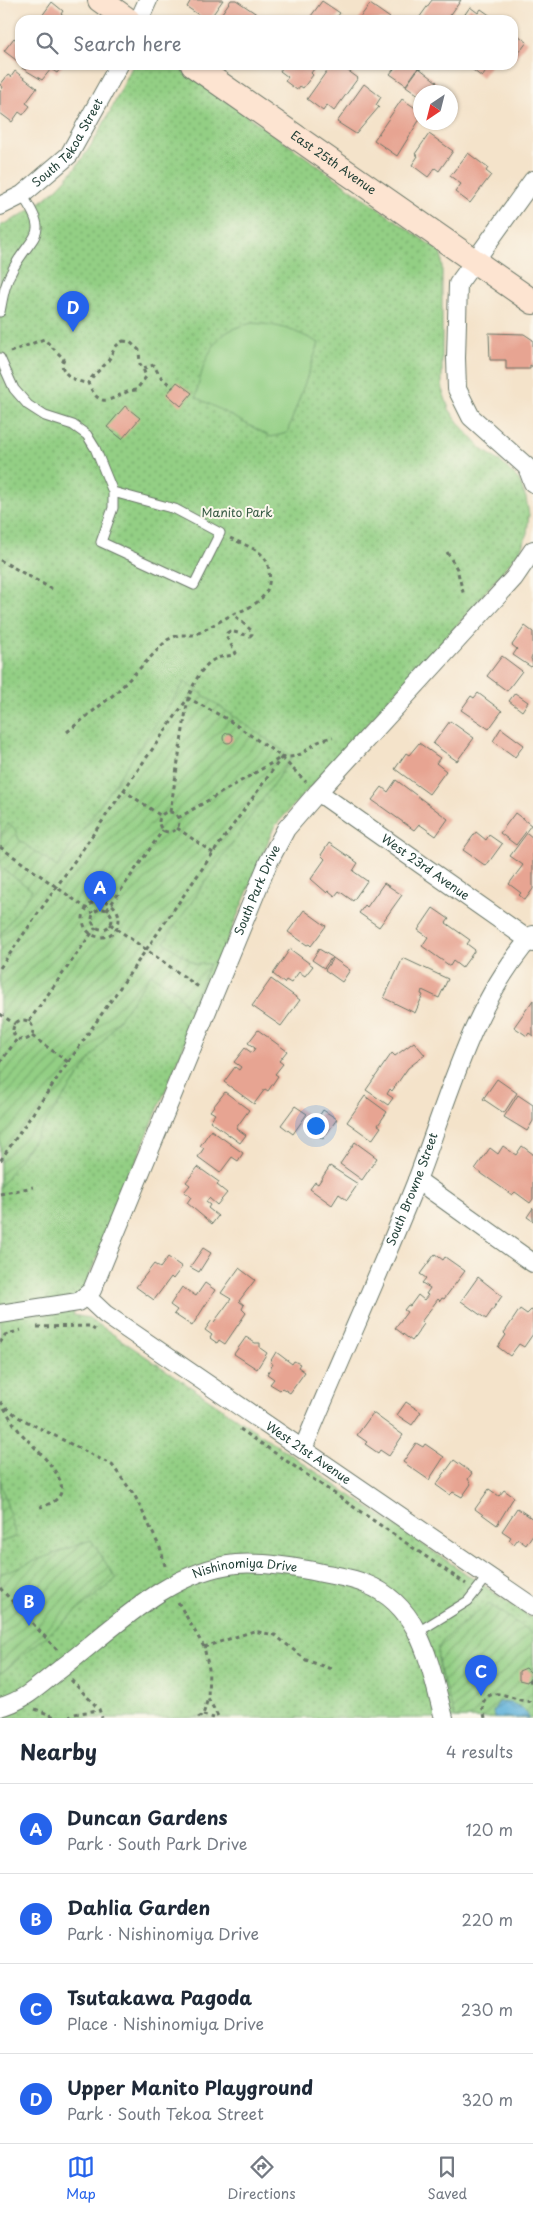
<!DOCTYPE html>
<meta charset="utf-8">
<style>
:root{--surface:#fff;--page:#f2f2f3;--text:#1f2937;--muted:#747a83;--line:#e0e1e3;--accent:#2563eb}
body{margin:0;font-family:"Playpen Sans",sans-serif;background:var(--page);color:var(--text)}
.compass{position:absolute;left:413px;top:85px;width:45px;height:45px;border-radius:50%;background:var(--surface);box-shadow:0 1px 4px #0004;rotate:215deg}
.you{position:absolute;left:315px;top:1125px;width:18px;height:18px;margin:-12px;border:4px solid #fff;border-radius:50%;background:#1a73e8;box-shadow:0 0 0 8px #1a73e833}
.badge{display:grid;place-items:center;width:32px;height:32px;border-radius:50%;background:var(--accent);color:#fff;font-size:16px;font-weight:700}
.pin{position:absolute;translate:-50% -41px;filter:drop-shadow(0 1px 2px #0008)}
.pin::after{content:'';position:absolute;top:26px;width:18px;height:15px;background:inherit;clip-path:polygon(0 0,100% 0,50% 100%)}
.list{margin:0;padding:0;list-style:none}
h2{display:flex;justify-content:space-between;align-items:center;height:65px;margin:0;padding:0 20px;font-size:21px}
h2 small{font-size:16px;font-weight:400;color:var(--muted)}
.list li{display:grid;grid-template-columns:32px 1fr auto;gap:15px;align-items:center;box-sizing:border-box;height:90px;padding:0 20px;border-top:1px solid var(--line)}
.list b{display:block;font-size:19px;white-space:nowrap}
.list p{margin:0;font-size:16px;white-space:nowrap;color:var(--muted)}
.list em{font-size:16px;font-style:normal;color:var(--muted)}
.icon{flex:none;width:28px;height:28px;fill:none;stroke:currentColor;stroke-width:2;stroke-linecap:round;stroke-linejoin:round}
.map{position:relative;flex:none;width:533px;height:1718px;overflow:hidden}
.search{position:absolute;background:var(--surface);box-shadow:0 1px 4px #0004;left:15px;right:15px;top:15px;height:55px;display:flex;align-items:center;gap:12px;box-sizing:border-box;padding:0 18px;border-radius:15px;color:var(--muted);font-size:19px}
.sheet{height:425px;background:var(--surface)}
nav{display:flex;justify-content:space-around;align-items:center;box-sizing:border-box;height:70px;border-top:1px solid var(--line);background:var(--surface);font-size:14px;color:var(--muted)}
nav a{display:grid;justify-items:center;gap:2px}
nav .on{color:var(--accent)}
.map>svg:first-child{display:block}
.park{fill:url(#park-dots);stroke:#59865c}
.garden{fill:url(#garden-furrows);stroke:#59865c}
.pitch{fill:#93cf84;stroke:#59865c}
.water{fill:url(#water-waves);stroke:#3e7686}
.building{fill:#e7a492}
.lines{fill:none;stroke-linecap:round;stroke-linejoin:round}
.lane-casing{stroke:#6a7768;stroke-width:11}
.street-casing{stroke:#6a7768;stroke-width:20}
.secondary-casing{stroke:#6a7768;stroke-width:26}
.path{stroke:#6a7768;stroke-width:3;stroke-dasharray:4 4;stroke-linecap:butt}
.lane{stroke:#fff;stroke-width:9}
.street{stroke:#fff;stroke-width:18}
.secondary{stroke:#fde4d1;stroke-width:24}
.labels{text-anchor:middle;stroke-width:4;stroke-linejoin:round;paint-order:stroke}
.street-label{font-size:12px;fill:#1f3d34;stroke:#fbf7ec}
.park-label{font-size:12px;fill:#365a44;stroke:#fbf7ec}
</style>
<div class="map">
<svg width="533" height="1718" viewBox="0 0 533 1718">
<defs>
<pattern id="park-dots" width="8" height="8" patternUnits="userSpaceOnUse" patternTransform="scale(1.25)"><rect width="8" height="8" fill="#93cf84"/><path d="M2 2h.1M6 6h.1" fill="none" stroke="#77a96d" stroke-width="1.8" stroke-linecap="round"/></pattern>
<pattern id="garden-furrows" width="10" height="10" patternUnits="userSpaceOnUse" patternTransform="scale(1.25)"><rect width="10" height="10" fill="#93cf84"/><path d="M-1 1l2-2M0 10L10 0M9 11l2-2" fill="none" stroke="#77a96d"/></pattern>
<pattern id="water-waves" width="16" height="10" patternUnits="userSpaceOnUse" patternTransform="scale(1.25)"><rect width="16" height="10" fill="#5db0d9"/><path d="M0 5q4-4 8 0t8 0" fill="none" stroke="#4c90b1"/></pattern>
</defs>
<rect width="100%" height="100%" fill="#fbf7ec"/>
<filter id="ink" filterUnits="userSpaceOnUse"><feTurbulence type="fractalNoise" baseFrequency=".02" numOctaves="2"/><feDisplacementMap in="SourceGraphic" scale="10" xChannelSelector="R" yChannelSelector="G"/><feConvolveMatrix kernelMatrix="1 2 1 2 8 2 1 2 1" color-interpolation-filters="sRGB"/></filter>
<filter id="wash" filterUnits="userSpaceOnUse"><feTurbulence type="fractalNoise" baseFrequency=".0096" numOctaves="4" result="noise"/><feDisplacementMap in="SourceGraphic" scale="20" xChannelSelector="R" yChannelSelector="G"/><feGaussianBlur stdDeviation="1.12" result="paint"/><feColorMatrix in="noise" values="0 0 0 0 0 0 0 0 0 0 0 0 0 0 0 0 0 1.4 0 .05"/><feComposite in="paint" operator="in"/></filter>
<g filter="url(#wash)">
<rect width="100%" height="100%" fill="#f4e3ca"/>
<path class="park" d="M133,65H175L439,251L442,258V389L449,409L460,425L482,449L503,464L519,480L526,498L529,515L527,533L521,549L467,614L274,827L73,1315L89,1318L533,1619V1718H0V226C75,193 99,134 133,65Z"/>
<path class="garden" d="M185,682L292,757L164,942L195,964H210L189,1010L176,991L151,974L0,1187V935L32,890L0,867V836L9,823L15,829L19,840L57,867Z
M0,1479L16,1537L0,1542Z
M91,1540L116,1579L0,1674V1574Z
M489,1604L533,1634V1718H455C451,1704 433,1658 439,1647C447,1632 476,1614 489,1604Z"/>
<path class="pitch" d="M252,323C281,325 294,330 319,343L287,433L271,437L196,397C200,375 208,343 229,331C236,327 245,325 252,323Z"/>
<path class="water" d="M499,1702C513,1702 523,1706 529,1718H494L493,1711Z"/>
<g id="blocks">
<path class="building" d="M191,0H223L209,20H206L187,7Z
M231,0H236L258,15L255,20H217Z
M432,0H461L447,20H421L419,18Z
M322,1L340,13L335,20H318L311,16Z
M52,2L63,11L61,14L68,20H39Z
M370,4L390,18L389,20H358Z
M470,7L478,13L481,9L495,19L461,20Z
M514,32L527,42L513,61V34Z
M14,38L20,43V63L4,51Z
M24,65H63L57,73L51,69L42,80L22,68Z
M284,65H317L311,73L313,75L303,88L300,86L297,90L285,81L288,77L280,71Z
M331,65H346L350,67L347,70L358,78L334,111L327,105L323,111L307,99Z
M397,65H413L418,68L406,85L390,74Z
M470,65H491L482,77L469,67Z
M419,68L437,82L429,92H420V96L406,86Z
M15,71L37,88L26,103L30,106L23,115L19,112L12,122L0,113V92L3,87L0,85L8,75L11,77Z
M364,84L381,97L376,105L379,107L356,134L337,122Z
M402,99L420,111L418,117L420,119L397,156L374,140Z
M429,134L453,151L439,171L435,168L428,177L412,165L418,156L415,154Z
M468,153L488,168L486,171L491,175L470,203L455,192L461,184L450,176Z
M489,333L524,334L533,340V367L530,365V369H506V360H490Z
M177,382L192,393L181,406L167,394Z
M125,406L140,418L122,439L107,427Z
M525,626L533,632V655L531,658L533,665L531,667L513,655L517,649L512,645Z
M502,656L522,671L507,691L487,676Z
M478,693L502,711L489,729L461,710L471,696L474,698Z
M515,693L528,702L522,711L509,701Z
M450,721L474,738L457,761L433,744Z
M501,728L524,745L515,757L493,741Z
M223 738a5 5 0 1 1 10 0a5 5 0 1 1-10 0Z
M419,743L440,758L436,763L446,771L429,794L395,769L406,753L409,755Z
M396,780L448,819L436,836L419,824L414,830L372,800L382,787L388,792Z
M515,813L531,825L516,845L500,833Z
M476,832L486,840L489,835L502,844L486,866L463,850Z
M527,833L533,838V889L525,900L519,895L521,893L509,884L523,865L510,856Z
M329,843L358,863L353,871L367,881L353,901L339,891L335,896L329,891L327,893L311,879L325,859L321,855Z
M384,883L402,895L379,927L359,913L365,905L367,907Z
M433,908L449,919L446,923L470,940L467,944L475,950L462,968L453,961L450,966L422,946L428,937L418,930Z
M304,910L326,926L311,946L309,944L307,945L288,932Z
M290,949L313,966L305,976L299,972L291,983L286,980L284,983L273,974Z
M319,949L332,957L324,968L312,960Z
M333,958L350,970L342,982L325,970Z
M403,958L448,979L439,998L422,990L421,994L423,995L415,1013L384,998Z
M271,979L300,1000L281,1026L252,1006Z
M533,1000V1036L529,1033L527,1036L514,1027Z
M258,1030L287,1051L279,1061L283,1064L275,1074L278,1076L268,1091L265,1089L254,1104L224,1082L235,1067L239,1070L241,1067L234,1062L245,1048L252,1053L255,1048L248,1043Z
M414,1042L425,1055L408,1068L392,1091L390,1089L387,1094L393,1098L388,1105L366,1090L392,1053L395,1056Z
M497,1079L517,1093L504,1113L483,1099Z
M225,1092L249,1110L236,1128L246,1135L240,1143L210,1121L215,1114L210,1111Z
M518,1095L533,1105V1121L527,1131L504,1117Z
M365,1096L387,1112L378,1125L381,1127L372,1140L347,1122Z
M295,1106L307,1114L293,1134L281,1125Z
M323,1110L337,1119L323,1139L310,1130Z
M211,1130L243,1153L238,1161L232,1157L220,1173L198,1157L204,1148L200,1146Z
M355,1142L377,1158L362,1180L340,1164Z
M503,1146L516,1155L522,1146L533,1154V1199L530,1203L515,1192L512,1195L475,1169L490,1148L498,1154Z
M330,1166L358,1184L347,1200L339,1194L332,1205L310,1189L315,1182L318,1184Z
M198,1167L219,1182L217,1185L227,1193L217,1205L209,1198L206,1202L210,1205L208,1208L218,1216L212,1224L187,1203L191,1197L184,1192L190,1185L186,1182Z
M533,1208V1221L527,1217Z
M203,1248L211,1253L199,1272L190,1267Z
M435,1254L443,1260L445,1257L465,1271L444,1299L442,1298L440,1301L438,1299L421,1322L424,1324L412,1341L395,1328L407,1312L404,1310L408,1305L410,1306L418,1295L424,1300L428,1295L426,1294L430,1288L422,1283L426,1278L420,1274Z
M168,1257L182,1267L173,1279L171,1277L154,1300L136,1287L154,1264L160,1268Z
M239,1268L255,1280L239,1301L244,1305L242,1309L246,1313L225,1344L219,1340L217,1343L210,1338L212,1335L205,1330L212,1320L214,1322L231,1299L221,1293Z
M478,1277L502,1296L486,1319L461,1301Z
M205,1283L215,1290L192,1326L174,1314L177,1310L170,1305L182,1287L196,1296Z
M520,1309L527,1314L531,1310L533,1311V1334L524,1347L519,1344L510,1356L498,1347L506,1335L504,1333Z
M246,1337L255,1343H260V1348L267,1353L257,1369L234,1354Z
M276,1352L292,1364L294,1361L300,1364L298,1367L305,1372L290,1393L282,1388L280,1390L270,1384L274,1379L267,1374L273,1364L270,1362Z
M406,1402L421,1412L412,1425L397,1415Z
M373,1413L403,1435L389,1456L380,1450L378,1453L365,1444L367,1442L357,1435Z
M416,1443L423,1447L425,1444L444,1457L429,1480L403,1462Z
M454,1460L472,1473L468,1479L471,1484L462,1497L453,1492L450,1495L436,1485Z
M489,1489L499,1496L504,1490L514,1497L497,1525L475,1509Z
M517,1508L533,1519V1534L526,1545L518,1539L514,1544L509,1540L511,1537L502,1531Z
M526,1668L532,1674L527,1682L519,1680V1671Z"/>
</g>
</g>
<g filter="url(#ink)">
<use href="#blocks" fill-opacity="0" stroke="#6a7768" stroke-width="1"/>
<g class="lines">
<defs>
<path id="lane" d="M0,312C3,296 5,282 14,267C34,232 50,236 22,195
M0,358L14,389L28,405L45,416L73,425L87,435L95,448L113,492V508L101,542L194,585L220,533L175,509L113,492
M418,1632L468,1601L488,1576"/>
<g id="street">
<path d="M139,20L148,0"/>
<path d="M533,180L458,284L456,358L457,389L471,417L527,467L533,483"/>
<path id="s1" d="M0,206L22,195L69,155L119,65"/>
<path id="s2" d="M318,792L533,943"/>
<path d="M417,1180L533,1263"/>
<path id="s3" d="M87,1297L105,1314L533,1607"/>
<path id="s4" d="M0,1314L78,1302L92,1290L268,863L286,829L318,792L514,578L533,550"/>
<path id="s5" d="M303,1449C340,1359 381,1271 417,1180C449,1097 472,1003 533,935"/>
<path id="s6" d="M0,1707C25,1701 43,1682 63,1667C115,1627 168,1571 236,1564C265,1562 294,1567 322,1573C337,1576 352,1578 366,1584C422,1606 430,1667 444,1718"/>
</g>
<g id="secondary">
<path d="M100,0L128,20"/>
<path id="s7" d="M193,65L533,302"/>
</g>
</defs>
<use href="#lane" class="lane-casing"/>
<use href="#street" class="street-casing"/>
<use href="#secondary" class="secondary-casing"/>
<path class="path" d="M123,341L130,342L139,350L140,364L143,368L146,377L136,390C114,392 103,416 88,383C93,374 102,369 108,361C114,352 113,346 123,341Z
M10,352L44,339L64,359C56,372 77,383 88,383
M143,368L154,365L159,375L173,388
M447,552L457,569L464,596
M0,560L52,589
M67,732L117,692L167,640L178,635H195L233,614
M282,758L306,782
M123,790L161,816
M170,812L188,698C194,683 203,661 221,657C227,655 231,657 236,653L227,638V633L230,631L250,636L252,634V631L233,614C254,607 273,596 269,571C268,564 267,560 261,554C253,547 240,543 230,538
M159 822a10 10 0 1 1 20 0a10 10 0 1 1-20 0Z
M178,818L282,757C302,758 302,752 318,742C322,740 328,738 333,737
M177,828L213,853
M0,847L93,913
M83 919a18 18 0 1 1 36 0a18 18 0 1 1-36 0Z
M92 919a10 10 0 1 1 20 0a10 10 0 1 1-20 0Z
M107,910L163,830
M110,924L200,988
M0,968L188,698L227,719L282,757L213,853L0,1161
M0,1014L15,1024
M13 1030a10 10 0 1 1 20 0a10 10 0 1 1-20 0Z
M29,1021L96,927
M32,1036L68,1062
M0,1063L17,1039
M0,1194L33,1187
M37,1327L89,1326L95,1330
M0,1343L5,1335L21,1330
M0,1402L18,1417L112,1465L135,1496L161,1550L166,1570
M4,1408C9,1415 12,1422 17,1428C31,1448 94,1493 40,1507
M240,1429L466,1584
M0,1588L58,1651
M178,1602L204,1647L209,1669L208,1698L219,1718
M204,1647L254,1631L275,1635L306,1660L334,1670
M529,1679L533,1685
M71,1680L99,1709L102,1718
M35,1709L58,1718
M203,1715L214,1718
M68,1718L74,1714L98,1710
M198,1718L203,1715L208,1698
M485,1718L482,1705C489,1687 504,1695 517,1699C522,1701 528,1701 533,1702"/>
<use href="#lane" class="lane"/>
<use href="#street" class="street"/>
<use href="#secondary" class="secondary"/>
</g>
</g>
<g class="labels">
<g class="street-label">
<text dy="4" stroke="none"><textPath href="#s1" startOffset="95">South Tekoa Street</textPath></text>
<text dy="4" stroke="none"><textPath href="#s7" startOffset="171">East 25th Avenue</textPath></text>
<text dy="4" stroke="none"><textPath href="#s2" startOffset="131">West 23rd Avenue</textPath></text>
<text dy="4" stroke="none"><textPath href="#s4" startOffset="530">South Park Drive</textPath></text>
<text dy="4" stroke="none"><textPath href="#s5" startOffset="282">South Browne Street</textPath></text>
<text dy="4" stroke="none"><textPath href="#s3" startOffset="271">West 21st Avenue</textPath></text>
<text dy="4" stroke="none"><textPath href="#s6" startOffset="288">Nishinomiya Drive</textPath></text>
</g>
<g class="park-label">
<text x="237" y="517">Manito Park</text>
</g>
</g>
</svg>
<svg class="compass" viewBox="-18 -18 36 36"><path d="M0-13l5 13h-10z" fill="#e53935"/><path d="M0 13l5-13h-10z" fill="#747a83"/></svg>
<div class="you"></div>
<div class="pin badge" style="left:100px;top:912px">A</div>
<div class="pin badge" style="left:29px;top:1626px">B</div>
<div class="pin badge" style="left:481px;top:1696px">C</div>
<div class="pin badge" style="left:73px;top:332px">D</div>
<div class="search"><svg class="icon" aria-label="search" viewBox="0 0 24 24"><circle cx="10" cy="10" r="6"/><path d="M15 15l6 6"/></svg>Search here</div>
</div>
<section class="sheet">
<h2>Nearby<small>4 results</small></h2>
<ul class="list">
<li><span class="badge">A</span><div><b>Duncan Gardens</b><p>Park · South Park Drive</p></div><em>120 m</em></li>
<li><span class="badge">B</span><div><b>Dahlia Garden</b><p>Park · Nishinomiya Drive</p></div><em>220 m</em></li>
<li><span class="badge">C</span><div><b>Tsutakawa Pagoda</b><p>Place · Nishinomiya Drive</p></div><em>230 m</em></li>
<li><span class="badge">D</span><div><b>Upper Manito Playground</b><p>Park · South Tekoa Street</p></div><em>320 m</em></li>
</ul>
</section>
<nav>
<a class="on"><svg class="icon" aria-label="map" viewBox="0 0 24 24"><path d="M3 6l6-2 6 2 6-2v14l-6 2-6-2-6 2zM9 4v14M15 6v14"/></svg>Map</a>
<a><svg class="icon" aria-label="directions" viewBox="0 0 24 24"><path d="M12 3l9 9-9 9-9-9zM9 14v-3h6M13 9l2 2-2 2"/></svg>Directions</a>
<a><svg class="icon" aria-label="saved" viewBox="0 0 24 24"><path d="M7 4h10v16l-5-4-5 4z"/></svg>Saved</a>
</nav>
